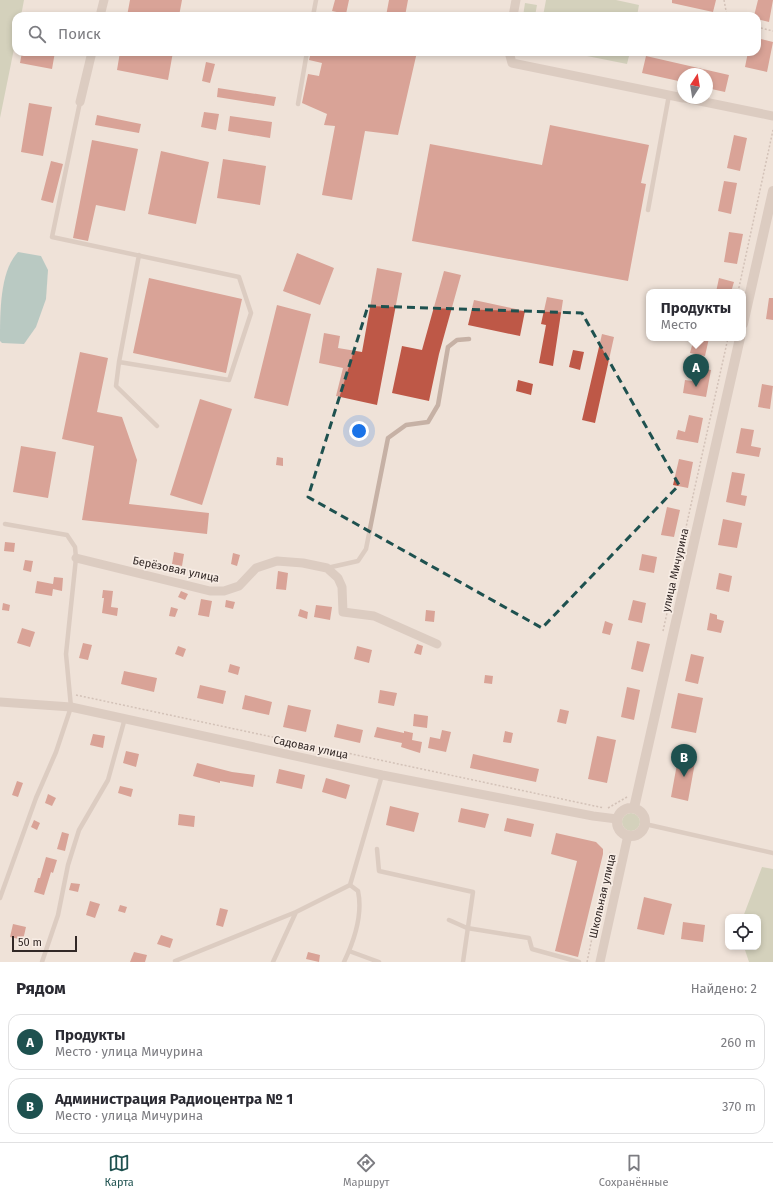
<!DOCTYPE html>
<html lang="ru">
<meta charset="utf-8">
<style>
:root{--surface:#fff;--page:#f7f7f7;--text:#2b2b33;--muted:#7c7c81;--line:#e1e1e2;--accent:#1e514f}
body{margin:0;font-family:"Fira Sans",sans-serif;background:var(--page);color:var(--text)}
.controls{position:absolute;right:12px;bottom:12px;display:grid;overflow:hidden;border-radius:8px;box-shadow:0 2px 6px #0003}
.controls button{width:36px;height:36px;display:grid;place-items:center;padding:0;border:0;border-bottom:1px solid var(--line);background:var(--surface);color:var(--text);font:20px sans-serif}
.compass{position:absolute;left:677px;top:68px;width:36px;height:36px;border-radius:50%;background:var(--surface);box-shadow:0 2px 6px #0003;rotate:12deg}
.scale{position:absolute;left:12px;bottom:10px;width:65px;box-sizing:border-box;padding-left:4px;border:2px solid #322826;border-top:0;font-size:11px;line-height:14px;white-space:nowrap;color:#322826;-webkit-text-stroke:3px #f7ece4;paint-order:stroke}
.you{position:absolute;left:359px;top:431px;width:14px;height:14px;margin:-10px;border:3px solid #fff;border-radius:50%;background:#1a73e8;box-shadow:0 0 0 6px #1a73e833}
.badge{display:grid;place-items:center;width:26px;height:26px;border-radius:50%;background:var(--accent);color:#fff;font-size:13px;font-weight:700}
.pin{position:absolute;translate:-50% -33px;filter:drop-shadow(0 1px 2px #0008)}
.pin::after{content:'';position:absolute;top:21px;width:14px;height:12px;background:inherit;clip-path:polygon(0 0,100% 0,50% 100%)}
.popup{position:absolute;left:646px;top:289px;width:100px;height:52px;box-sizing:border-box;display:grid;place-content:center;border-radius:8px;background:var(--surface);filter:drop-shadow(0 1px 3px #0005);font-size:13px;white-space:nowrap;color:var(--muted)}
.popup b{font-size:15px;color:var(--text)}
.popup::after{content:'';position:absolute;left:50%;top:100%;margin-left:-8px;border:8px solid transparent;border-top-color:var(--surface)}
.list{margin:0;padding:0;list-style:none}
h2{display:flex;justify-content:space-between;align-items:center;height:52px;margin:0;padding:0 16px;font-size:17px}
h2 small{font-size:13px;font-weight:400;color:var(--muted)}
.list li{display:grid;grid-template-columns:26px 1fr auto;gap:12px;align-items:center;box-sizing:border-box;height:56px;margin:0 8px 8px;padding:0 8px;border:1px solid var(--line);border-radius:12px}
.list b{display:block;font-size:15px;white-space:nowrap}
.list p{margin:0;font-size:13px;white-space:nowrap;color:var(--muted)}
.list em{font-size:13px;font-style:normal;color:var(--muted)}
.icon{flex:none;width:22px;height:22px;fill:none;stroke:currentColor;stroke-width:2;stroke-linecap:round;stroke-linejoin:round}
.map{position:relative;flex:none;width:773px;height:962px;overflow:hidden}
.search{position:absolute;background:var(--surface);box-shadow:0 2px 6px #0003;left:12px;right:12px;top:12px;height:44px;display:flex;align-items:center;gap:10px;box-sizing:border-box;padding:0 14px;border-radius:12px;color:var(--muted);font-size:15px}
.sheet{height:180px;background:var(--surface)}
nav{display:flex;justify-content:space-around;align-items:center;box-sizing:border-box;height:56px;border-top:1px solid var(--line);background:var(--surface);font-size:11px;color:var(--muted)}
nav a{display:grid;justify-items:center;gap:2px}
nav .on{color:var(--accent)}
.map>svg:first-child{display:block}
.green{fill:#b4bd99}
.water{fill:#79aaa7}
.building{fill:#be5847}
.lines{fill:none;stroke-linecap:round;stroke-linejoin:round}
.path{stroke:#b19b8f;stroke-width:1.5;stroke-dasharray:2 2;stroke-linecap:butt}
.service{stroke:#c6b1a5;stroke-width:4.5}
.minor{stroke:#c6b1a5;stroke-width:9}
.tertiary{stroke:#c6b1a5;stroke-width:10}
.marked{fill:none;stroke:#1e514f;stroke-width:3;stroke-dasharray:8 5;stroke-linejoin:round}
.labels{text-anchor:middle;stroke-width:3.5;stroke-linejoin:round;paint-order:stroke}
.street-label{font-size:11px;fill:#322826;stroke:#f7ece4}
</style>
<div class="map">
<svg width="773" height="962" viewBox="0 0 773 962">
<rect width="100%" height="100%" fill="#efe2d8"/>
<path class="green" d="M0,0H24L21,16H16V39L0,118Z
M546,0H616L639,5L637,16H543Z
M525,3L537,5L535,16H523Z
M567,52H630L627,64Z
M622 822a9 9 0 1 1 18 0a9 9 0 1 1-18 0Z
M762,867L773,869V962H749L744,947H758V917H743Z"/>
<path class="water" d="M18,252L41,256L48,270L46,299L36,327L24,344L2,343L0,341C0,311 0,271 18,252Z"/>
<path class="building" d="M130,0H182L179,16H127Z
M335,0H349L346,14L332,11Z
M389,0H408L405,16H386Z
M672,0H716L713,12L672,3Z
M758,0H773L769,22L757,19V16H754Z
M757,38L773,42L767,72L745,67L748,52H757Z
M22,52H55L52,69L20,63Z
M120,52H173L168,80L117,70Z
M311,52H417L398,135L365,131L352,200L322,195L335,126L324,125L327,114L302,103L308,74L319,76L322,63L309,60Z
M646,56L729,75L725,92L707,88V74H683V82L642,73Z
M206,62L215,64L210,83L202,81Z
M218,88L276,97L274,106L217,97Z
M29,103L52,107L43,156L21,152Z
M204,112L219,114L216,130L201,127Z
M97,115L141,124L139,133L95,125Z
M230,116L272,122L270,138L228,131Z
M550,125L649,145L641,183L646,184L628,281L412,241L430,144L542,165Z
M734,135L747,138L740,171L727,168Z
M92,140L138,149L125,211L96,205L88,241L73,238Z
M161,151L209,162L196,224L148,214Z
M223,159L266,166L260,205L217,198Z
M51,161L63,164L53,203L41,200Z
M724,181L737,183L731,214L718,211Z
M729,232L743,234L737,264L724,262Z
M297,253L334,268L320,305L283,291Z
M377,268L402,273L377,405L336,396L343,368L319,363L324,333L340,336L338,348L362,352Z
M444,271L461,275L439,354L429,401L392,393L402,346L422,350Z
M149,278L242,299L226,373L133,353Z
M719,278L734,282L731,292H716Z
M547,297L563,300L553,366L539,363L546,325L541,324Z
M769,298H773V320L766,319Z
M474,300L525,311L520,336L468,325Z
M277,305L311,314L288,406L254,398Z
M602,334L614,337L595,423L582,420Z
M694,338H709L705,356L690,353Z
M573,350L584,352L580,370L569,367Z
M80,352L108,358L97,412L122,417L137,460L129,504L209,513L207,534L82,520L94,446L62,439Z
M694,367L711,370L706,397L683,393L685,380L692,381Z
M518,380L533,384L531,395L516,391Z
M762,384L773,386L770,409L758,407Z
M200,399L232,409L202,505L170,495Z
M689,415L703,418L698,443L676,439L678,430L685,432Z
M741,428L754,430L751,446L761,448L759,457L736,453Z
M21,446L56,452L48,498L13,492Z
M277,457L283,458V466L276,465Z
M679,459L693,462L688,488L673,485Z
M732,472L745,474L741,495L747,496L745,506L726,502Z
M667,507L680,510L674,537L661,535Z
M723,519L742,523L737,548L718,545Z
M5,542L15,543L14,552L4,551Z
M174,552L184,554L182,566L172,564Z
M233,553L240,555L237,566L231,564Z
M642,554L657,557L654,573L639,570Z
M25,560L33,561L31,572L23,570Z
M278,571L288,573L286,590L276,589Z
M719,573L732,576L729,592L716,589Z
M54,577L63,578L62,591L53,589L52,596L35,593L37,581L53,584Z
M103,590L113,591L111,607L118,608L117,616L102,613L104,598H102Z
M181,591L188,594L185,600L178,597Z
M201,599L212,601L209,617L198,615Z
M226,600L235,602L233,609L225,607Z
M633,600L646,603L642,623L628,620Z
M3,603L10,605L9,611L2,610Z
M316,605L332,607L330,620L314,617Z
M171,607L178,609L175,617L169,616Z
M300,609L308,612L307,619L298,616Z
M426,610L435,611L434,622L425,621Z
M710,613L717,615V619L724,621L721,633L707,630Z
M605,621L613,624L610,635L602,633Z
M22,628L35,632L30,647L17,643Z
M637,641L650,644L643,672L631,669Z
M83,643L92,645L88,660L79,658Z
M417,644L423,646L421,655L414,653Z
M178,646L186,649L183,657L175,654Z
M357,646L372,650L369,663L354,659Z
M691,654L704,657L698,684L685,681Z
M230,664L240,667L238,675L228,672Z
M124,671L157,678L154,692L121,684Z
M485,675L493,676L492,684L484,683Z
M200,685L226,691L223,704L197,698Z
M627,687L640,690L634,720L621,717Z
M380,690L397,693L394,706L378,703Z
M678,693L703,698L696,733L671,728Z
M245,695L272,702L269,715L242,709Z
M288,705L311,710L306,732L283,727Z
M560,709L569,711L566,724L557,722Z
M414,714L428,716L427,728L413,726Z
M337,724L363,730L360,743L334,737Z
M377,727L404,733V731L413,733L412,740L422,742L420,753L401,747L402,743L374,737Z
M442,730L451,732L446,752L428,748L430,737L440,739Z
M505,731L513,733L511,743L503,742Z
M93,734L105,736L103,748L90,745Z
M597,736L616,740L607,783L588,779Z
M126,751L139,754L136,767L123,763Z
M679,753L696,757L688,801L671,797Z
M473,754L539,769L536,782L470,768Z
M197,763L232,772L255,775L253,787L220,781V783L193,776Z
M279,769L305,775L302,789L276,783Z
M326,778L350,785L346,799L322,792Z
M17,781L23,783L18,797L12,795Z
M120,786L133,789L131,797L118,793Z
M48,794L56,798L52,806L45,803Z
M390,806L419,813L414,832L386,825Z
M461,808L489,814L485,828L458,822Z
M179,814L195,816L194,827L178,825Z
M507,818L534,824L531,837L504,831Z
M34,820L40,823L37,830L31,827Z
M62,832L69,834L65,851L57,849Z
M556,833L596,842L603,849V854L578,957L555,951L577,861L551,854Z
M46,857L57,860L53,873L51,872L44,895L34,892L38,878H40Z
M71,883L80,884L78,892L69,890Z
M644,897L672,904L664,935L637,929Z
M90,901L100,904L95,918L86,915Z
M120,905L127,907L125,913L118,911Z
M220,908L228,910L223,927L216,925Z
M683,922L705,925L703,942L681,939Z
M13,924L26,927L23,940L10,937Z
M161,935L173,939L170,948L157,944Z
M134,952L147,955L145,962H130Z
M308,952L320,955L319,962L306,959Z"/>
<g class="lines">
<path class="path" d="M724,0L727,16
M757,27L773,31
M738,292L773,130
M663,631L728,338
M76,695L604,808
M608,808L627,797
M587,962L610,852"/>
<path class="service" d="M313,16L316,0
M80,102L52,237L239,277L251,313L229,380L119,362L139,255
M298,104L307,52
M648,210L669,95
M119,362L116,386L157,426
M327,568L358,561L366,549L388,438L406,425L428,422L438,405L448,347L457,340L469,339
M645,824L773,853
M377,849L379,871L473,892L463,962
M0,898L36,798L56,752L71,707L66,654L76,558L75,547L67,535L5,524
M449,920L467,928L529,938L532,949L579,962
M349,951L379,962
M175,961L296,912
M42,962L58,915L68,865L79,830L108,780L125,718
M273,962L296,912L350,885L382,775
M344,962C354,941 363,914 358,891L350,885"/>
<path class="minor" d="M100,16L104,0
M513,16L516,0
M509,52L512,63L683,98
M685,98L773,116
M80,102L92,52
M76,558L210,591H224L239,586L256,568L277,561L303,563L327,568L338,578L342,587L343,612L374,616L437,644
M0,702L71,707L382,775L593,816L617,819
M600,962L628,835"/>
<path class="tertiary" d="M743,324L773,191
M634,808L740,338
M617 822a14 14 0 1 1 28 0a14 14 0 1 1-28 0Z"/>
</g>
<path d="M0 0H773V962H0ZM368,306L582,313L679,485L542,628L308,497Z" fill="#efe2d8" fill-opacity=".55" fill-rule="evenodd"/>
<path class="marked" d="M368,306L582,313L679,485L542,628L308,497Z"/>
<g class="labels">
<g class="street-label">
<text transform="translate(176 569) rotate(12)" y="4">Берёзовая улица</text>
<text transform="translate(675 570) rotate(-77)" y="4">улица Мичурина</text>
<text transform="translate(311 747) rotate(12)" y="4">Садовая улица</text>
<text transform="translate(602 896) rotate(-77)" y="4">Школьная улица</text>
</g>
</g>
</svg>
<div class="controls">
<button><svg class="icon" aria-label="locate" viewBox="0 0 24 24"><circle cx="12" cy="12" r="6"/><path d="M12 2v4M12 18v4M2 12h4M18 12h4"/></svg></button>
</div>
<svg class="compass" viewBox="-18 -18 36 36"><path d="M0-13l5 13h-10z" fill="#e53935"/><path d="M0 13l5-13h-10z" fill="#7c7c81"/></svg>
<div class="scale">50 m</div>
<div class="you"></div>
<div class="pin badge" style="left:696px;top:387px">A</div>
<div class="popup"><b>Продукты</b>Место</div>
<div class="pin badge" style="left:684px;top:777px">B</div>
<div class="search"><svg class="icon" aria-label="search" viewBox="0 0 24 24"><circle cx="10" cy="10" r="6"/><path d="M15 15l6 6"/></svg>Поиск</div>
</div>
<section class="sheet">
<h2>Рядом<small>Найдено: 2</small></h2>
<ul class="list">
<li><span class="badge">A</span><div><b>Продукты</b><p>Место · улица Мичурина</p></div><em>260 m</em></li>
<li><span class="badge">B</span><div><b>Администрация Радиоцентра № 1</b><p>Место · улица Мичурина</p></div><em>370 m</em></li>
</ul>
</section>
<nav>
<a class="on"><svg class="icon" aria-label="map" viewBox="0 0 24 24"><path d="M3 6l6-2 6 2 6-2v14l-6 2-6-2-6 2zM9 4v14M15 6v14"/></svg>Карта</a>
<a><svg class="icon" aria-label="directions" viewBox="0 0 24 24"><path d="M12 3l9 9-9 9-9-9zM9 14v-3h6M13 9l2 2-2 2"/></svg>Маршрут</a>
<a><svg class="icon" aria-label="saved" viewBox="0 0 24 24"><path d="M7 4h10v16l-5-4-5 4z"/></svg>Сохранённые</a>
</nav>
